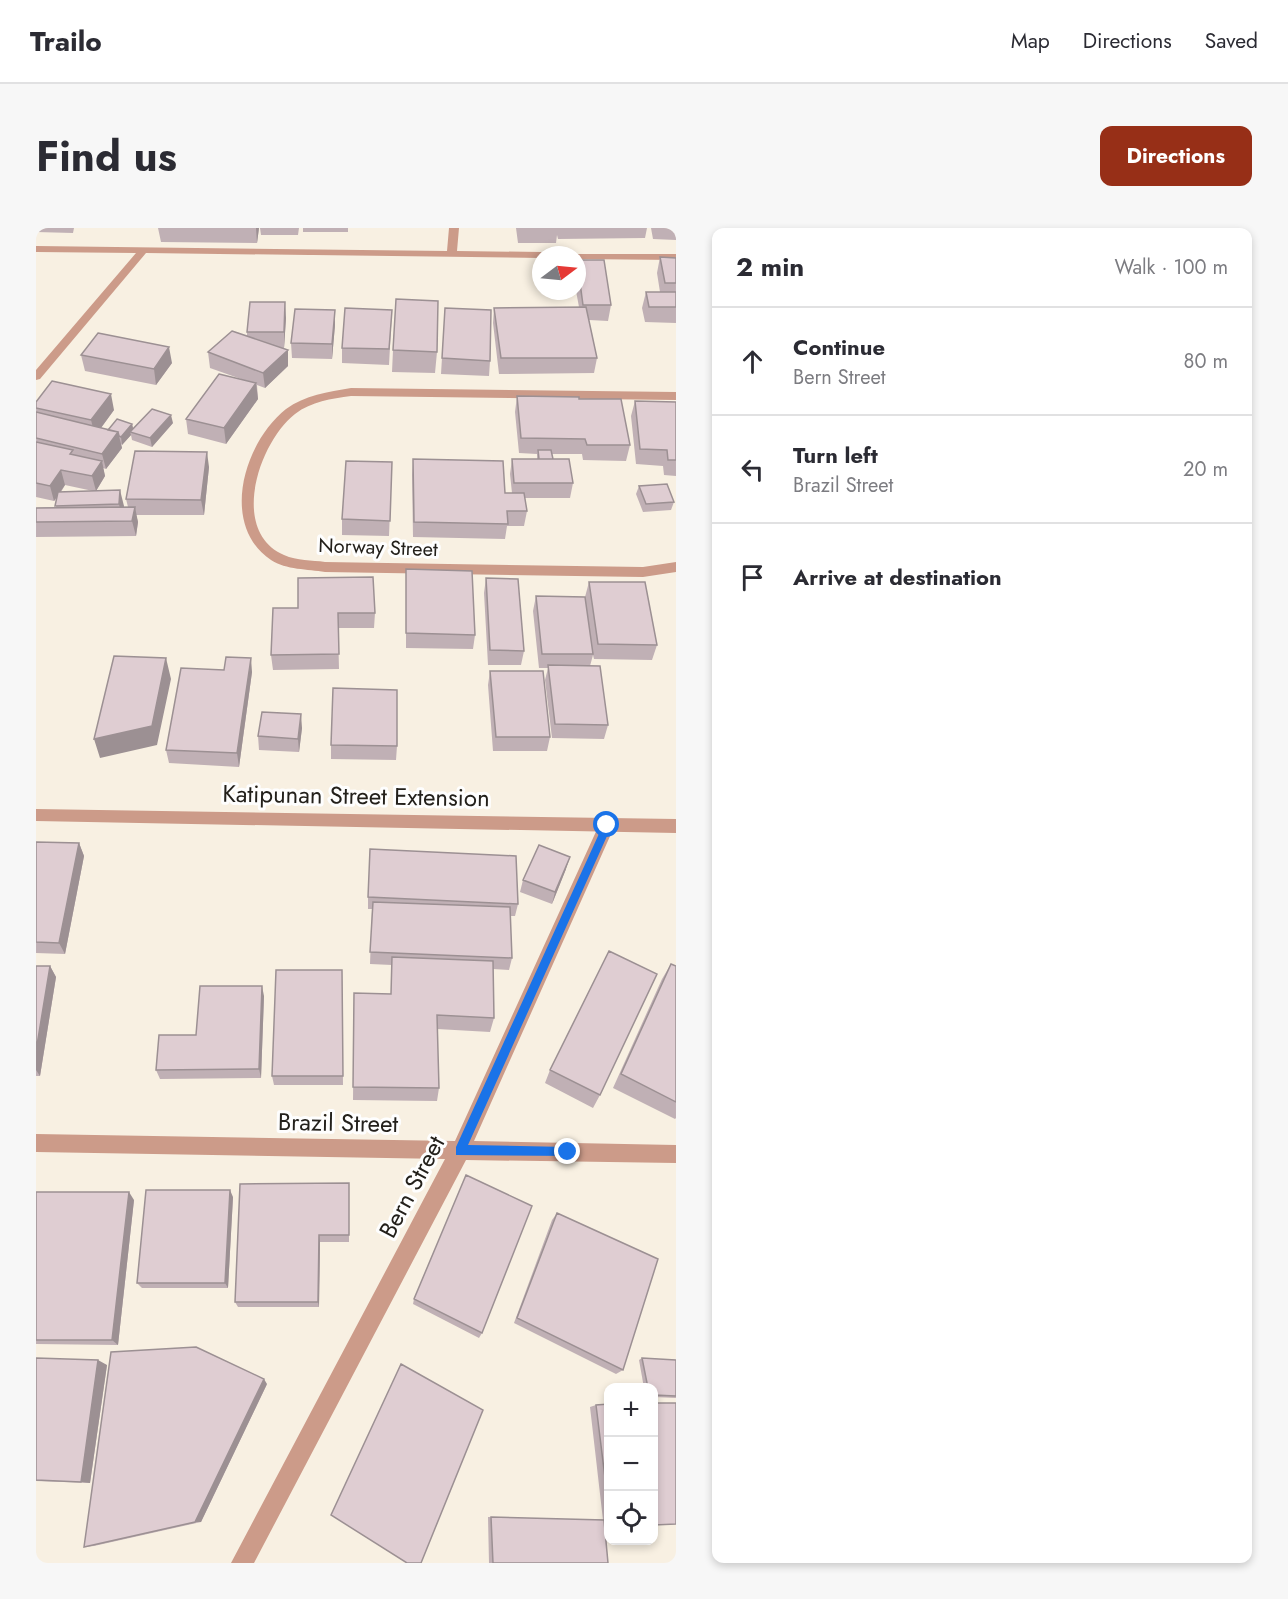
<!DOCTYPE html>
<meta charset="utf-8">
<style>
:root{--surface:#fff;--page:#f7f7f7;--text:#2b2b33;--muted:#7c7c81;--line:#e1e1e2;--accent:#972f17}
body{margin:0;font-family:Jost,sans-serif;background:var(--page);color:var(--text)}
.controls{position:absolute;right:18px;bottom:18px;display:grid;overflow:hidden;border-radius:12px;box-shadow:0 3px 9px #0003}
.controls button{width:54px;height:54px;display:grid;place-items:center;padding:0;border:0;border-bottom:2px solid var(--line);background:var(--surface);color:var(--text);font:30px sans-serif}
.compass{position:absolute;left:496px;top:18px;width:54px;height:54px;border-radius:50%;background:var(--surface);box-shadow:0 3px 9px #0003;rotate:74deg}
.stop{position:absolute;width:18px;height:18px;margin:-14px;border:4px solid #1a73e8;border-radius:50%;background:#fff}
.stop.end{background:#1a73e8;border-color:#fff;box-shadow:0 2px 6px #0008}
.list{margin:0;padding:0;list-style:none}
h2{display:flex;justify-content:space-between;align-items:center;height:78px;margin:0;padding:0 24px;font-size:26px}
h2 small{font-size:20px;font-weight:400;color:var(--muted)}
.list li{display:grid;grid-template-columns:39px 1fr auto;gap:18px;align-items:center;box-sizing:border-box;height:108px;padding:0 24px;border-top:2px solid var(--line)}
.list b{display:block;font-size:22px;white-space:nowrap}
.list p{margin:0;font-size:20px;white-space:nowrap;color:var(--muted)}
.list em{font-size:20px;font-style:normal;color:var(--muted)}
.icon{flex:none;width:33px;height:33px;fill:none;stroke:currentColor;stroke-width:2;stroke-linecap:round;stroke-linejoin:round}
.map{position:relative;flex:none;width:640px;height:1335px;overflow:hidden;border-radius:12px}
header{display:flex;align-items:center;gap:36px;box-sizing:border-box;height:84px;padding:0 30px;background:var(--surface);border-bottom:2px solid var(--line)}
header strong{font-size:28px}
nav{display:flex;gap:33px;margin-inline-start:auto;font-size:21px}
.intro{display:flex;align-items:center;justify-content:space-between;box-sizing:border-box;height:144px;padding:0 36px}
h1{margin:0;font-size:42px}
.button{padding:15px 27px;border-radius:12px;background:var(--accent);color:#fff;font-size:21px;font-weight:700}
main{display:flex;gap:36px;padding:0 36px}
aside{flex:1;background:var(--surface);border-radius:12px;box-shadow:0 3px 9px #0003}
.map>svg:first-child{display:block}
.lines{fill:none;stroke-linecap:round;stroke-linejoin:round}
.minor{fill:#cc9b89;fill-rule:evenodd}
.tertiary{fill:#cc9b89;fill-rule:evenodd}
.wall{fill:#c0b0b5;fill-rule:evenodd}
.shaded-wall{fill:#9c9093}
.building{fill:#dfcdd2;stroke:#9c9093;stroke-width:1.5}
.route{fill:#1a73e8}
.labels{text-anchor:middle;stroke-width:6;stroke-linejoin:round;paint-order:stroke}
.far-street-label{font-size:20px;fill:#23201b;stroke:#fefefe}
.street-label{font-size:24px;fill:#23201b;stroke:#fefefe}
</style>
<header>
<strong>Trailo</strong>
<nav><a>Map</a><a>Directions</a><a>Saved</a></nav>
</header>
<div class="intro"><h1>Find us</h1><a class="button">Directions</a></div>
<main>
<div class="map">
<svg width="640" height="1335" viewBox="0 0 640 1335">
<rect width="100%" height="100%" fill="#f8f0e2"/>
<g class="lines">
<path class="minor" d="M413,0H423L421,23L505,24L510,27H505V30L110,25L4,151L0,152V142L100,25L0,24V18L411,23Z
M537,26H640V32L541,31V27Z
M315,160L640,164V172L315,168C295,171 276,173 259,186C223,214 193,303 248,327C261,333 276,332 289,334L607,339L640,334V344L607,349L289,344C272,341 250,342 235,332C183,297 208,214 250,181C269,167 292,164 315,160Z
M571,590L577,592L579,597L438,913L640,917V935L430,932L218,1335H195L409,931L0,924V906L419,913L563,597L565,592Z"/>
<path class="tertiary" d="M0,581L640,591V605L0,593Z"/>
</g>
<path class="wall" d="M0,0H38L37,5L0,4Z
M122,0H223L221,15L125,14Z
M224,0H263L262,7H225Z
M267,0H312V4H267Z
M480,0H611L609,10L522,11L521,7L520,15H482Z
M615,0H640V12L617,11Z
M624,29L640,30V95L609,94L606,80L610,64H624L621,45Z
M541,32L575,77L572,93L553,92L561,130L558,145L463,146L457,95L458,80L543,79L540,63Z
M409,80L454,133L453,148L405,146Z
M356,82L353,137L306,135V120Z
M250,90L248,120H245L252,138L229,160L221,157L222,171L190,216L152,206L150,191L205,151L174,140L172,124L211,108V104Z
M299,97L296,131L256,130L255,115Z
M357,122L401,124L399,145L356,144Z
M45,127L136,135L120,157L49,143Z
M481,168L543,171L594,217L590,233L547,232L546,226H516L517,231L537,255L534,270H489L491,283L488,298H471L469,311L377,309L376,247L377,231L469,265H476L474,246L476,231H501V226L483,225L479,184Z
M599,173L640,174V248L628,247L627,238L600,236L595,188Z
M0,174L78,182L65,200L72,202L96,196L97,201L137,195L116,219L96,212L95,207L86,217L85,216L86,220L70,241L67,240L69,248L60,263L88,278L87,279H92L90,271L173,239L168,287H100L102,294L100,308L0,309V280L20,279L21,270L18,273L0,269ZM29,257L57,263L25,264Z
M356,234L353,308L306,307V291Z
M603,258L638,274L635,282L607,284L600,266Z
M370,341L439,407L437,421L370,420Z
M450,350L488,423L485,437H452L448,365Z
M553,354L621,417L616,432L558,431L557,427L554,438L572,497L568,511L516,510L509,452L512,440H503L497,383L500,368L549,369Z
M237,380L339,385L338,400H302L303,441L237,442L235,427Z
M188,442L216,444L203,539L133,535L130,522Z
M454,443L514,509L511,523H457L452,457Z
M266,500L263,524L223,522L222,508Z
M295,517L361,518L360,532L295,531Z
M0,614L43,615L48,628L29,726L0,725Z
M530,641L516,676L484,664L487,652Z
M332,669L482,676L479,688H474L476,730L473,742L457,741L458,790L454,804L401,801L403,860L401,873L317,872L318,765L355,766L356,737L334,736L336,681H332Z
M635,736L640,738V890L639,891L577,860L626,751Z
M0,738H14L20,749L4,848H0Z
M306,742L307,857H238L236,848Z
M228,768L225,850L124,851L120,842Z
M514,842L564,867L557,880L509,855Z
M313,955V1014H284L283,1079H202L199,1074Z
M0,964L98,972L82,1117L0,1116Z
M197,969L192,1060H106L101,1055Z
M521,985L587,1142L580,1146L478,1095L516,992Z
M378,1071L446,1105L443,1110L377,1076Z
M0,1130L71,1137L54,1255L0,1253Z
M606,1130L640,1132V1170L618,1169V1160H608L603,1132Z
M231,1156L165,1294L58,1318L48,1319Z
M573,1176V1298H569L572,1335H453L452,1289L567,1292L554,1179L560,1177Z"/>
<path class="shaded-wall" d="M220,0H223L221,15Z
M249,74L250,90L248,120V104Z
M299,82V97L296,131V116Z
M133,119L136,135L120,157L118,141Z
M252,122V138L229,160L227,145Z
M220,155L222,171L190,216L188,200Z
M75,166L78,182L59,208L55,192Z
M135,187L137,195L116,219L114,210Z
M96,196L98,204H94L95,207L86,217L85,209Z
M82,204L86,220L70,241L66,226Z
M171,224L173,239L168,287L165,272Z
M66,233L69,248L60,263L56,248Z
M25,242L29,257L18,273L14,258Z
M84,262L88,278L86,292L83,276Z
M99,279L102,294L100,308L96,293Z
M130,430L135,451L121,517L64,530L58,511Z
M215,430L216,444L203,539L201,525Z
M265,486L266,500L263,524L262,511Z
M43,615L48,628L29,726L23,715Z
M534,629L530,641L516,676L519,664Z
M14,738L20,749L4,848L0,842V823Z
M226,758L228,768L225,850L223,841Z
M194,962L197,969L192,1060L189,1055Z
M93,964L98,972L82,1117L76,1112Z
M283,1007L284,1014L283,1079L282,1074Z
M62,1132L71,1137L54,1255L45,1254Z
M228,1151L231,1156L165,1294H159Z"/>
<path class="building" d="M624,29L640,30V55H629Z
M541,32H568L575,77H547Z
M610,64H640V79H613Z
M360,71L402,73L401,124L357,122Z
M214,74H249L248,104H211Z
M550,79L561,130H465L458,80Z
M309,80L356,82L353,121L306,120Z
M409,80L455,82L454,133L406,130Z
M259,81L299,82L296,116L255,115Z
M196,103L252,122L227,145L172,124Z
M62,105L133,119L118,141L45,127Z
M183,146L220,155L188,200L150,191Z
M16,153L75,166L55,192L0,180V174Z
M481,168L543,169V171H585L594,217H551L549,211L485,210Z
M599,173L640,174V232H632L631,222L604,221Z
M116,181L135,187L114,210L94,204Z
M0,184L82,204L66,226L0,210Z
M81,191L96,196L85,209L83,208L82,204L72,202Z
M0,214L37,222L34,226L66,233L56,248L25,242L14,258L0,255Z
M502,222H515L517,231H503Z
M99,223L171,224L165,272L90,271Z
M377,231L467,233L469,265H488L491,283H471L472,296L378,294Z
M476,231H533L537,255H478Z
M310,233L356,234L354,293L306,291Z
M631,256L638,274L610,276L603,258Z
M84,262L83,276L19,278L22,264Z
M99,279L96,293L0,294V280Z
M370,341L436,343L439,407L370,405Z
M337,349L339,385H302L303,426L235,427L237,380H262V350Z
M450,350L482,351L488,423L454,422Z
M553,354H609L621,417L562,416Z
M500,368L549,369L557,426H506Z
M78,428L130,430L116,498L58,511Z
M190,429L215,430L201,525L130,522L145,440L188,442Z
M512,437L564,438L572,497L519,496Z
M454,443H507L514,509H460Z
M297,460L361,462V518L295,517Z
M226,484L265,486L262,511L222,508Z
M0,614L43,615L23,715L0,714Z
M503,617L534,629L519,664L487,652Z
M334,621L480,628L482,676L332,669Z
M337,674L474,679L476,730L334,724Z
M573,723L621,746L564,867L514,842Z
M356,729L457,733L458,790L401,787L403,860L317,859L318,765L355,766Z
M635,736L640,738V874L585,846Z
M0,738H14L0,823Z
M240,742H306L307,848H236Z
M164,758H226L223,841L120,842L123,807H160Z
M430,947L496,978L446,1105L378,1071Z
M313,955V1007H283L282,1074H199L204,956Z
M110,962H194L189,1055H101Z
M0,964H93L76,1112H0Z
M521,985L622,1031L587,1142L481,1090Z
M160,1119L228,1151L159,1294L48,1319L75,1124Z
M0,1130L62,1132L45,1254L0,1252Z
M606,1130L640,1132V1168L618,1167V1160H612Z
M365,1136L447,1182L385,1335H371L295,1287Z
M618,1175H640V1296L618,1297Z
M573,1176V1282L560,1177Z
M455,1289L568,1292L572,1335H457Z"/>
<path class="route" d="M571,593L576,597L432,917L532,919L537,924L536,928L420,927V919L567,597Z"/>
<g class="labels">
<g class="far-street-label">
<text transform="translate(342 319) rotate(2)" y="7">Norway Street</text>
</g>
<g class="street-label">
<text transform="translate(320 568) rotate(1)" y="8">Katipunan Street Extension</text>
<text transform="translate(302 895) rotate(1)" y="8">Brazil Street</text>
<text transform="translate(376 959) rotate(-62)" y="8">Bern Street</text>
</g>
</g>
</svg>
<div class="controls">
<button>+</button>
<button>−</button>
<button><svg class="icon" aria-label="locate" viewBox="0 0 24 24"><circle cx="12" cy="12" r="6"/><path d="M12 2v4M12 18v4M2 12h4M18 12h4"/></svg></button>
</div>
<svg class="compass" viewBox="-18 -18 36 36"><path d="M0-13l5 13h-10z" fill="#e53935"/><path d="M0 13l5-13h-10z" fill="#7c7c81"/></svg>
<div class="stop" style="left:571px;top:597px"></div>
<div class="stop end" style="left:532px;top:924px"></div>
</div>
<aside>
<h2>2 min<small>Walk · 100 m</small></h2>
<ul class="list">
<li><svg class="icon" aria-label="ahead" viewBox="0 0 24 24"><path d="M12 20V5M6 11l6-6 6 6"/></svg><div><b>Continue</b><p>Bern Street</p></div><em>80 m</em></li>
<li><svg class="icon" aria-label="left" viewBox="0 0 24 24"><path d="M17 20v-9H6M10 6l-5 5 5 5"/></svg><div><b>Turn left</b><p>Brazil Street</p></div><em>20 m</em></li>
<li><svg class="icon" aria-label="arrive" viewBox="0 0 24 24"><path d="M6 21V4h12l-3 4 3 4H6"/></svg><div><b>Arrive at destination</b></div></li>
</ul>
</aside>
</main>
